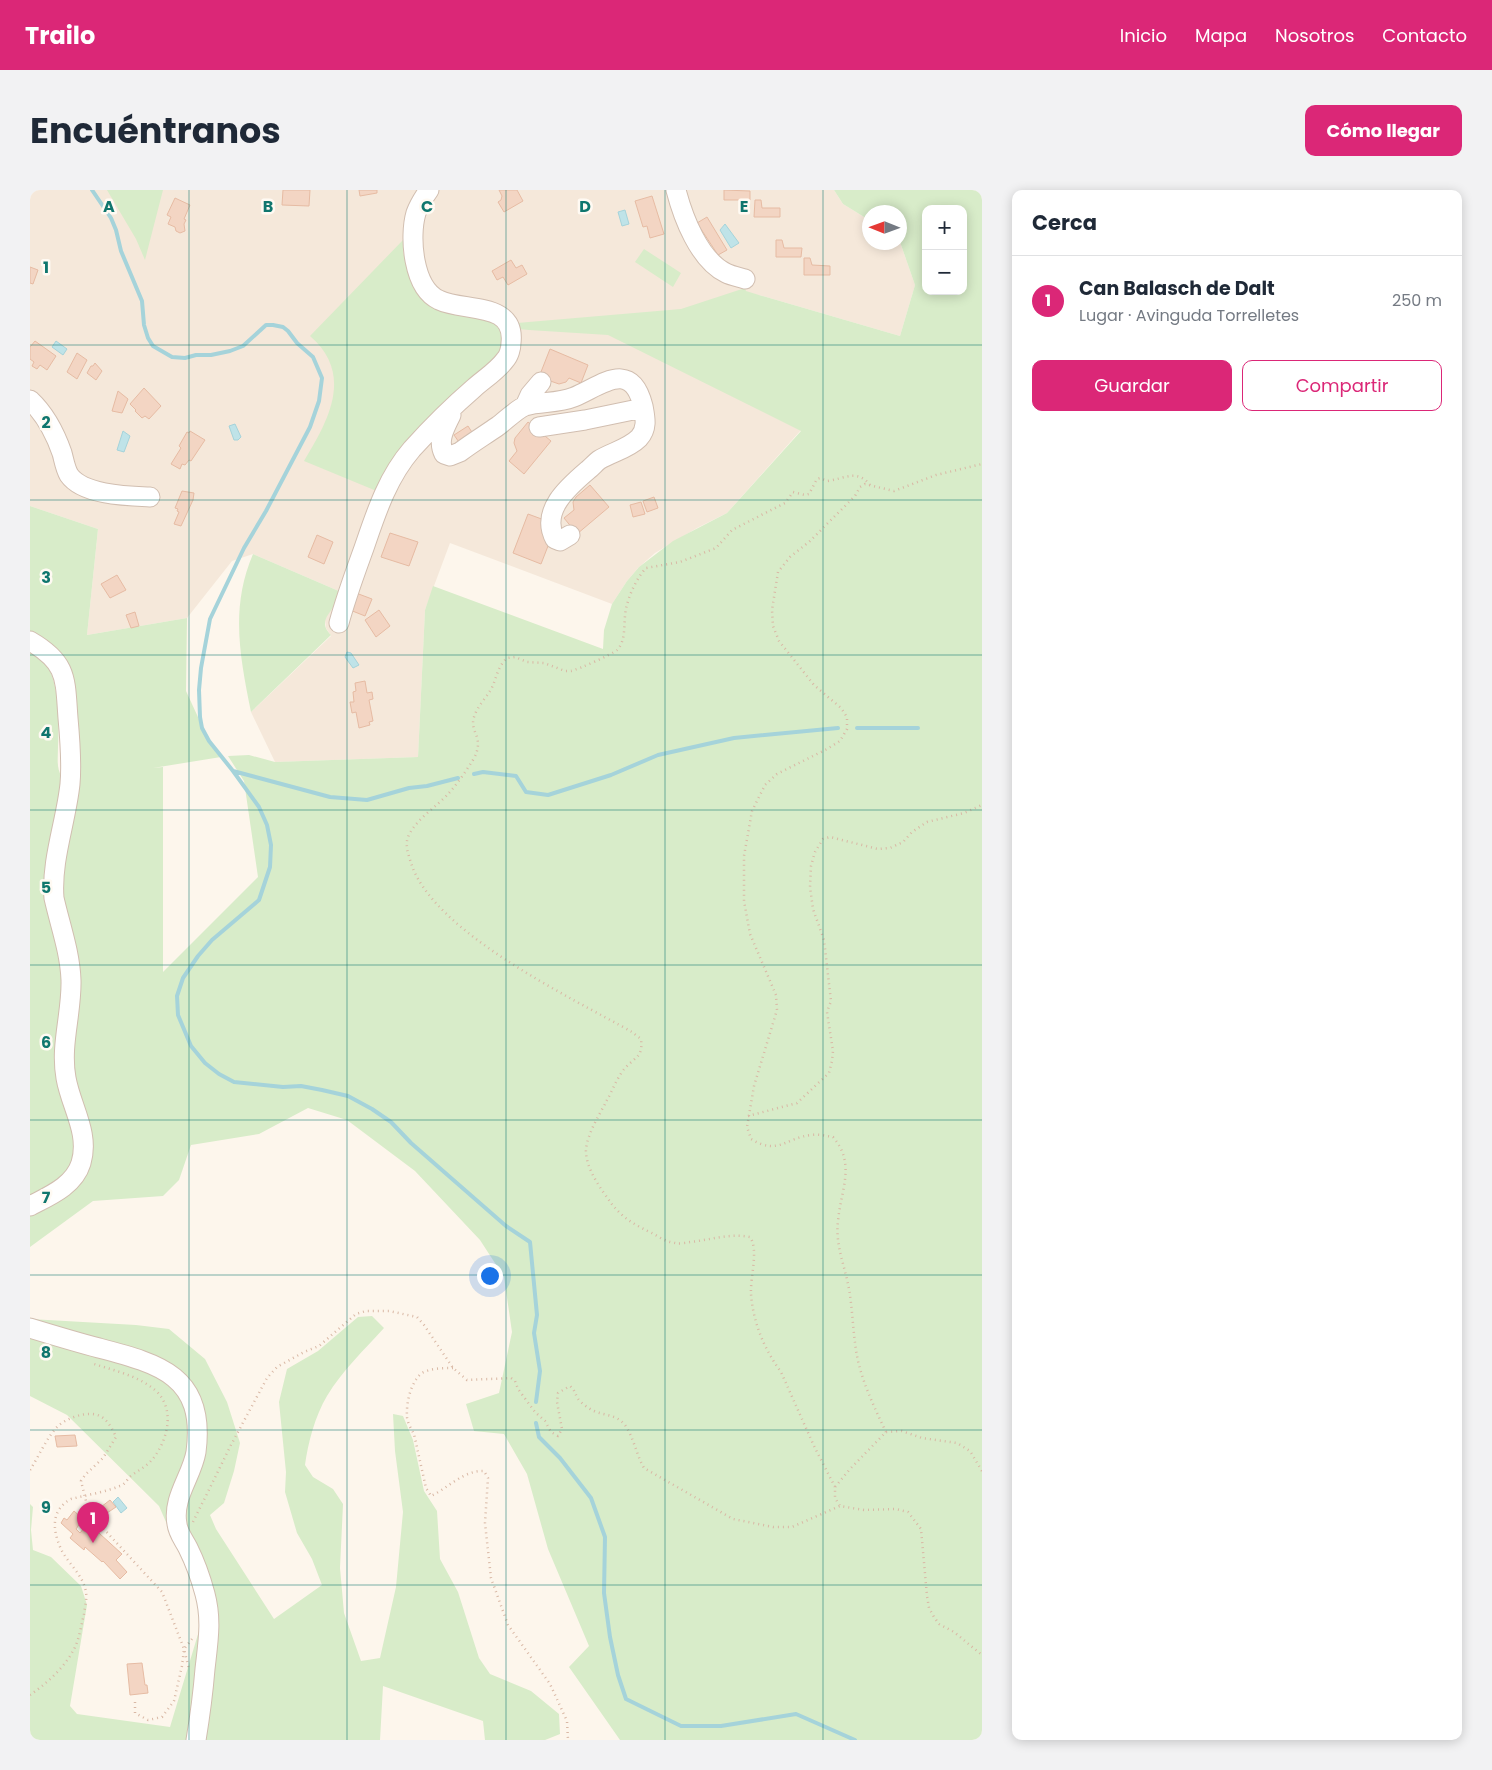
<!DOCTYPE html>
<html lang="es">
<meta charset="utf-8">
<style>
:root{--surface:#fff;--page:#f2f2f3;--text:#1f2937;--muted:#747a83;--line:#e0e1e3;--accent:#db2777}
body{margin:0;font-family:Poppins,sans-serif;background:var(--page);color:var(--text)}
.controls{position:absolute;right:15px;top:15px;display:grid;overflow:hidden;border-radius:10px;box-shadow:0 2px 12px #0003}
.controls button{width:45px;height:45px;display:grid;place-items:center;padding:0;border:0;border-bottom:1px solid var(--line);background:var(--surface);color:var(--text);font:25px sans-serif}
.compass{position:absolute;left:832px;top:15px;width:45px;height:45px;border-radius:50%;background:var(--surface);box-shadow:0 2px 12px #0003;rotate:271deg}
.you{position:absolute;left:459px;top:1085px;width:18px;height:18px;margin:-12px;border:4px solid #fff;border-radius:50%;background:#1a73e8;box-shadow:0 0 0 8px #1a73e833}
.badge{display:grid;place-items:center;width:32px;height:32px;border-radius:50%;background:var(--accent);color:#fff;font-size:16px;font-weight:700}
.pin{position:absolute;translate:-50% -41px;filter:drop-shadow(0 1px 2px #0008)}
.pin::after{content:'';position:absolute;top:26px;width:18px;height:15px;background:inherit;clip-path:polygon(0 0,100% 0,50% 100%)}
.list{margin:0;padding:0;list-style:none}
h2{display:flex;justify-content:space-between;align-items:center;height:65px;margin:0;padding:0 20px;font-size:21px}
h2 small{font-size:16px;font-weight:400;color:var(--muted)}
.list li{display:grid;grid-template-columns:32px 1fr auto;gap:15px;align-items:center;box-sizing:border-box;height:90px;padding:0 20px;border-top:1px solid var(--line)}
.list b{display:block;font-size:19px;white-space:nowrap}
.list p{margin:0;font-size:16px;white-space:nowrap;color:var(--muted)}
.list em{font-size:16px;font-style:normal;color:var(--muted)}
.actions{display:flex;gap:10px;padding:15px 20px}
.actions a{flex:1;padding:11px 0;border:1px solid var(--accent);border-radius:10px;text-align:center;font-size:18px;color:var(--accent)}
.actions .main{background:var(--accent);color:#fff}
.map{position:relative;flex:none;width:952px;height:1550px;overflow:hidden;border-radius:10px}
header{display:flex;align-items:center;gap:30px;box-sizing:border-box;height:70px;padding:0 25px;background:var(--accent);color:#fff}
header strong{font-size:24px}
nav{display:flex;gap:28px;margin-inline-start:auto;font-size:18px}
.intro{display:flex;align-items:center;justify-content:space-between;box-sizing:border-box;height:120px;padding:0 30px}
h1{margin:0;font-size:35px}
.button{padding:12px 22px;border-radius:10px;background:var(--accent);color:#fff;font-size:18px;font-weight:700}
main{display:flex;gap:30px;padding:0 30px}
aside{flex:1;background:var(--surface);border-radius:10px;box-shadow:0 2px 12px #0003}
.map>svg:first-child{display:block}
.residential{fill:#f5e8da}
.green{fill:#d8ecc9;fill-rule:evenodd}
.water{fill:#bfe3e8;stroke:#a5d3da}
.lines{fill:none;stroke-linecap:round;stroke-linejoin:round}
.stream{stroke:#a5d3da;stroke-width:4}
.building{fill:#f3d5c3;stroke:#e6bba3}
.minor-casing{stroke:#d1beb0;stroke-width:21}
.path{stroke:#d9b8a5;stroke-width:2.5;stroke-dasharray:1 4;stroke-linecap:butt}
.minor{stroke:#fff;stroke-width:19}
.grid{fill:none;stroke:#0f766e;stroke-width:1;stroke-opacity:0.55}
.grid-label{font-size:16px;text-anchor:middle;font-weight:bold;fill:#0f766e;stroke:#fffaf3;stroke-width:5;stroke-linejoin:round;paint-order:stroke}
</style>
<header>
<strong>Trailo</strong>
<nav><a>Inicio</a><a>Mapa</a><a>Nosotros</a><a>Contacto</a></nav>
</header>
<div class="intro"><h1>Encuéntranos</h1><a class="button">Cómo llegar</a></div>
<main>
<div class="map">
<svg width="952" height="1550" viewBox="0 0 952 1550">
<rect width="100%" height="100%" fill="#fdf6ec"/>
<path class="residential" d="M0,0H804L813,14L839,30V52H870L885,95L870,146L729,105L619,164L771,240L697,323L667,338L625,363L608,378L597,391L582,414L420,353L395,420L388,567L245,572L221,522L301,446L296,438L295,430L297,425L306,413L311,402L223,364L202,371L157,428L57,445L68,339L0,316Z"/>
<path class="green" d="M77,0H133L115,70L106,49Z
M804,0H952V1550H590L539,1477L559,1456L518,1359L497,1284L474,1244L444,1241L436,1214L469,1203L482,1142L474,1087L450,1050L385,981L317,930L278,918L229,944L161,955L149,990L133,1006L63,1011L0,1057V461C5,465 11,469 15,473C30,491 29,535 28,557C28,568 26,578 32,587L45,529L9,446L0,441V316L68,339L57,445L157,428L156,501L179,551L191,567L123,578L133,577V782L228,687L214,591L198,566L219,565L245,572L388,567L395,420L403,396L573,459L574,440L582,414L597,391L609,377L643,351L697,323L771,241L578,145L499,140L489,139L487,133L651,119L715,98L716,101L729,105L870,146L885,95L870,52L869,22H839V30L813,14ZM896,19H933V101H896Z
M374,49L373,62L380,86L448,126L470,134L473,160L349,302L274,271C299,230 324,184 280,146Z
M614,59L651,83L643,97L605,72Z
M223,364L311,402C310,406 308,410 306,413C299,425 288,432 301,445L221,522C210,467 200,418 223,364Z
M342,1126L354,1138C334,1160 312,1181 297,1206C285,1226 278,1253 275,1275L283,1287L303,1299L313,1314L310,1378L314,1423L331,1471L350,1468L366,1397L373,1322L365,1261L363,1224L373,1226L383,1250L394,1301L407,1321L410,1369L428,1402L449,1468L460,1484L501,1501L529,1524L530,1544L515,1550H455L453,1531L353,1496L350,1550H0V1314L3,1317L1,1340L3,1360L21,1367L51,1396L57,1415L40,1516L47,1524L140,1537L175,1421L129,1316L37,1225L0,1206V1129L106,1135L139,1139L175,1169L197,1212L210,1253L204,1281L194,1313L180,1325L186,1339L244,1429L292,1395L282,1369L267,1343L255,1302L256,1282L249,1212L257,1179L288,1161L328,1127Z"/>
<path class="water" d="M595,20L599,34L592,36L588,22Z
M695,34L709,53L701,58L690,40Z
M26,151L37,159L33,165L22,157Z
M205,234L211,247L208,250H204L199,236Z
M93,241L100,246L94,262L87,260Z
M317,462L321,463L329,475L323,478L315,467Z
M88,1307L97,1318L91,1323L83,1312Z"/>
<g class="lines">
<path class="stream" d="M62,0L81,28L86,40L91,61L112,111L114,135L118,148L123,156L142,167L155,168L166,165H181L200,161L213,156L236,135H243L253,137L258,141L267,153L283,167L292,188L289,211L280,237L236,321L214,358L180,429L171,478L169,500L170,527L172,538L179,551L203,581L300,607L337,610L379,598L397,596L428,588
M827,538H888
M203,581L229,617L237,635L241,655L240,677L229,710L182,750L168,766L153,788L147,806L148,825L161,856L175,873L189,884L204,892L253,897L271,896L292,900L318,906L342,919L361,932L381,953L476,1036L500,1052L507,1125L504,1143L510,1181L506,1212
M444,584L453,582L486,586L496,602L518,605L581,585L628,565L704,548L808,538
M506,1233L509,1247L530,1268L561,1308L575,1347L574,1403L580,1447L588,1485L596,1509L651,1536H691L766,1524L825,1550"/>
</g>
<path class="building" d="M253,0H280L279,16L252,15Z
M329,0H347V3L330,6Z
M469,0H487L493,11L474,22L468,12L471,10L472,6Z
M694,0L720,1V10H694Z
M622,6L634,44L620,48L617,36L613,37L605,11Z
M145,8L160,15L154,29L156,30L154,34L155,41L150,43L146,41L145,37L138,34L141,27L137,25Z
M725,10H731L732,18H750V27H724Z
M677,27L697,60L688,65L667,33Z
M746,50H752L754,58H772L771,67H746Z
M774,68H780L782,75L800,76V85H774Z
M481,70L486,78L492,75L497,84L478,95L473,87L467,90L462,81Z
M0,77L8,80L3,94L0,93Z
M5,151L26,166L17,180L10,175L7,179L2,176L4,172L0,169V157Z
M520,159L558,175L551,193L539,188L536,192L529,194L509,187Z
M47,163L57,170L47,189L37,182Z
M65,173L72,181L66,190L57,183L61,176H63Z
M114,198L131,216L119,229L115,226L112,228L105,221L106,220L100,214Z
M88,201L98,209L92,223L82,221Z
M498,232L521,251L494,284L479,271L487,261L484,253L485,248Z
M438,236L445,247L431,255L424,245Z
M160,241L175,250L161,271L159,270L155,275L152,274L150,279L141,274L151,258L149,256L157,242L159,243Z
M560,295L579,317L547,344L534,328L544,320L543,312L546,307Z
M152,301L164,303L163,310L151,336L144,334L149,322L147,321L148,319L145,318Z
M624,307L628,318L617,322L613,311Z
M611,312L615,324L603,327L600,315Z
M498,324L517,331L512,343L518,352V356L511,374L483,363Z
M360,343L388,352L379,376L351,367Z
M287,345L303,352L294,374L278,367Z
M87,385L96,400L80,408L71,394Z
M326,403L342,409L335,426L320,420Z
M349,420L360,436L346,447L335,430Z
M105,422L109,436L101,438L96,425Z
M335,491L337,503L342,502L343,509L339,510L343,531L339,532L340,535L329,538L326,522L322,523L320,512H324L323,502L326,501L325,493Z
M45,1245L47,1256L27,1257L25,1246Z
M80,1310L86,1317L77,1323L71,1317Z
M44,1321L53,1329L46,1339L50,1343L58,1333L92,1364L86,1370L97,1382L90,1389L73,1371L72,1372L55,1357L54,1360L40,1348L43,1344L31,1333L34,1328L37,1330Z
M112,1473L115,1495H117L118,1503L100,1505L97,1474Z"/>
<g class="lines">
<defs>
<path id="minor" d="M646,0C653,27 669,70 696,83C702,86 709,87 715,89
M0,210C15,224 25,243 32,263C34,270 35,278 39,285C53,305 97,306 120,307
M495,216L500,205L511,192
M421,225C415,238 407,250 414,264L420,266L430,262C442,253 455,245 468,236C475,231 487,219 495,216C510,211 527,214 544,207C571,196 601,168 613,216C615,227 618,238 609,248C598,259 582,262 569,270C565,273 562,277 558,280C538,297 510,321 525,349L530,351L540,345
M509,237L555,230L613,218
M309,433C316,407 325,383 334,358C346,323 357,288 382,259C401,238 422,217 444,198C454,189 467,181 475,170C479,166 481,158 481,153C486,111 433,122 409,110C383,98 379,47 386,23C389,15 394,7 399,0
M0,451C38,473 35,489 38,528C40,550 42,572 40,594C36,632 21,670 24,708C30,735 40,762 41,790C42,823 30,855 36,888C41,917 60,943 51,973C44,996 19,1006 0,1016
M0,1138C23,1145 46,1152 69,1158C130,1174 176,1186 166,1262C162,1286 142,1308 147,1334C148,1343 154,1350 158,1358C165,1372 171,1389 175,1404C182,1430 178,1452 175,1479C173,1503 170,1526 166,1550"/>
</defs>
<use href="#minor" class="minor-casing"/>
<path class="path" d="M718,926L767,913L799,883L802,871L803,861L797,822L801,811L794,750L783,719L780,697L781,676L785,662L793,649L800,647L848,659L860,658L873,652L882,642L897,632L934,623L952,615
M423,1178C413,1178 401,1178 392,1183C381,1191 376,1213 377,1226C377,1232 381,1239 384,1244L396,1298L401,1306C418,1298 434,1280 454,1281L458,1288L455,1333L461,1388L478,1435L520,1494L537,1531L538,1550
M856,1242C845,1219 834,1196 828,1171C823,1148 823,1122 819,1099C815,1076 805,1055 808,1031C811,999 826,974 803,947C796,946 789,944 782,945C756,947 749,966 721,949L717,937L724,896L747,820L746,805L720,744L714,711V666L722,621L735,595L747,584L797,559L810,551L817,539V527L811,518L784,495L749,451L743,436L742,420L748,382L760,367L780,351L825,306L830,297L835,294L864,301L906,285L952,274
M0,1280C9,1266 16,1249 27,1237C36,1228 58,1220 70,1226C78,1230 83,1240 86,1247L73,1268L55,1285L51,1291L59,1323L132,1402L154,1459L159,1479
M952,1281L940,1261L927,1253L892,1248L872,1241L856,1242L820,1279L805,1297V1308L810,1316L834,1320L866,1319L878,1322L891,1339L897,1406L899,1418L904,1427L909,1434L924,1442L952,1465
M805,1297L784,1256L751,1182C734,1159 723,1132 721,1104C720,1087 729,1060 720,1047C700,1043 680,1050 660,1052C655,1053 649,1054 645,1053C637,1052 630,1048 624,1044C607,1036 593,1029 581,1013C571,999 555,978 556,959C558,942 570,924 577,910C583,900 588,885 596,877C607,866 613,866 611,849L602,842C540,807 403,742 381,673C379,666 376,659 377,651C380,633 408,616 419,603C428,593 436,581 443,570C456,547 439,543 444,527C447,517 455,509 460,501C467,490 466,478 477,468L485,467L497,472L514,473L535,481H541C549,479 581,465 587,460C597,450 593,432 596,419C599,405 606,389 616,378L650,372L686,358L702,340L755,313L763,302L775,305L779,304L787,289L790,288L797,291C815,289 827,278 841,296
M163,1332L201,1255L237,1188L247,1177L274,1162L289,1156L326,1124L336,1121H359L387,1127L394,1135L423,1178L437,1190L481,1188L485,1191L488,1199L505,1222L515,1231L521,1242L528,1246L532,1239L527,1212L528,1203L540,1196C545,1200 545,1204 548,1209C551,1213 559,1219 564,1221C575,1226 586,1224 595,1235C604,1248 606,1264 614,1278L703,1329L743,1337H762L810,1316
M0,1505C16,1494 33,1479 43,1461C49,1451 51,1436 54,1424C55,1415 58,1407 55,1398C51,1383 37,1372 31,1359C22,1339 21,1320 41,1309C57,1305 75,1302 90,1296C95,1295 97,1289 101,1286C107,1281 114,1278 120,1272C137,1254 147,1219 125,1200C107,1185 82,1180 61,1173
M105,1512V1523L118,1530L132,1527L144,1511L152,1476L154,1459L162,1449"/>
<use href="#minor" class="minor"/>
</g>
<path class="grid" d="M159,0V1550M317,0V1550M476,0V1550M635,0V1550M793,0V1550M0,155H952M0,310H952M0,465H952M0,620H952M0,775H952M0,930H952M0,1085H952M0,1240H952M0,1395H952"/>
<g class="grid-label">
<text x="79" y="22">A</text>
<text x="238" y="22">B</text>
<text x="397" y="22">C</text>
<text x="555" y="22">D</text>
<text x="714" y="22">E</text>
<text x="16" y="83">1</text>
<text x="16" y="238">2</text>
<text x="16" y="393">3</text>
<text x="16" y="548">4</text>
<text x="16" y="703">5</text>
<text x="16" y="858">6</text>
<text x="16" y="1013">7</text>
<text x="16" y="1168">8</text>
<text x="16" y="1323">9</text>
</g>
</svg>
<div class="controls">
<button>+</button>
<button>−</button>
</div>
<svg class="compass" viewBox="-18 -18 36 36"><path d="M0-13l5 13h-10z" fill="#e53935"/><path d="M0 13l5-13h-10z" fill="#747a83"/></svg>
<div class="you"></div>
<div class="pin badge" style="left:63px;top:1353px">1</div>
</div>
<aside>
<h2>Cerca<small></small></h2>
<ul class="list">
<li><span class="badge">1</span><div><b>Can Balasch de Dalt</b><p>Lugar · Avinguda Torrelletes</p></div><em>250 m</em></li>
</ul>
<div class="actions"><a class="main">Guardar</a><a>Compartir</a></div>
</aside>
</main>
